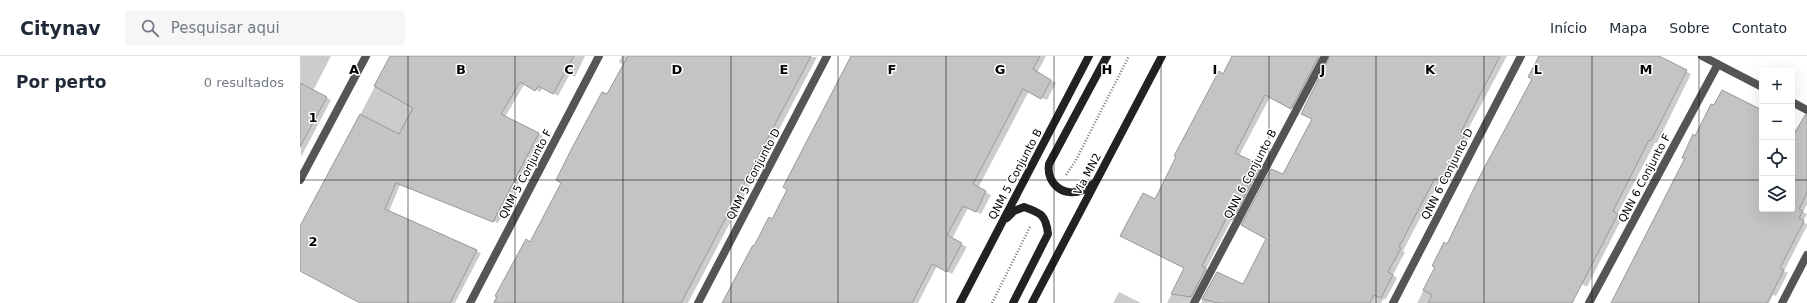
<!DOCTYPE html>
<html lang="pt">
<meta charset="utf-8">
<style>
:root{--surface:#fff;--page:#f6f6f7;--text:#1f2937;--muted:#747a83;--line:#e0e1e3}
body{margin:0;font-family:"DejaVu Sans",sans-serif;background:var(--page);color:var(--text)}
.controls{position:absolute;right:12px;top:12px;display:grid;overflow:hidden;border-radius:4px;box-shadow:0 4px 16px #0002}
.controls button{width:36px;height:36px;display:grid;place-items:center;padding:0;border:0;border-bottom:1px solid var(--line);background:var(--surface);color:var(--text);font:20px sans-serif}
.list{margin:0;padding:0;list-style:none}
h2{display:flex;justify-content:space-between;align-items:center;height:52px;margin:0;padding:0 16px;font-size:17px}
h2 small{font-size:13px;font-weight:400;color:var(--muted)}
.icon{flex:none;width:22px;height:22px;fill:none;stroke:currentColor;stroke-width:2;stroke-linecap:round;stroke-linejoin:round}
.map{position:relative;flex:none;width:1507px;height:247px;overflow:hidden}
header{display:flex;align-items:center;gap:24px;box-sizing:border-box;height:56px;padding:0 20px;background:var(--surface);border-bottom:1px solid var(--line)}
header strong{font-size:19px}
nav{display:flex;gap:22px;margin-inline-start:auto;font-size:14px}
.search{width:280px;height:36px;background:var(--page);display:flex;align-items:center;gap:10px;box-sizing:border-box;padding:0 14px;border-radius:4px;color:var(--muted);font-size:15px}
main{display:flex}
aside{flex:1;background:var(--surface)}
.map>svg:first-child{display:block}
.shadow{fill:#0003}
.building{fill:#c4c4c4;stroke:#999}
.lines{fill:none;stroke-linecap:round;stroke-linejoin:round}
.path{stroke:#777;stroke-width:2.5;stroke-dasharray:1 2;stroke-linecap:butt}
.street{stroke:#555;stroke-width:8}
.secondary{stroke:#222;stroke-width:8}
.grid{fill:none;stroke:#000;stroke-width:1;stroke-opacity:0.55}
.labels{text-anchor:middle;stroke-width:3;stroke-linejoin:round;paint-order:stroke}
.street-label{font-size:11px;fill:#000;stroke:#fff}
.grid-label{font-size:13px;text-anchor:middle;font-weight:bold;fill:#000;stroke:#fff;stroke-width:3;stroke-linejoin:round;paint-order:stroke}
</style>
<header>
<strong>Citynav</strong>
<div class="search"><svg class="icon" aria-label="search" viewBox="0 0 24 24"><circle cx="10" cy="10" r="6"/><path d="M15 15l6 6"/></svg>Pesquisar aqui</div>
<nav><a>Início</a><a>Mapa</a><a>Sobre</a><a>Contato</a></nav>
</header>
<main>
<aside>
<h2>Por perto<small>0 resultados</small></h2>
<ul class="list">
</ul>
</aside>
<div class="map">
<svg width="1507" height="247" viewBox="0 0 1507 247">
<rect width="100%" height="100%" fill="#fff"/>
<path class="shadow" d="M0,0H31L13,35L31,44L1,101Z
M91,0H285L275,21L270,18L258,40L243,31L240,36L225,27L205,61L243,80L198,167L100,129L85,165L30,116Z
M322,0L517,1L388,247H193L211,212L231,187L324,10L319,6Z
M553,0H746L737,17L756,27L747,44L729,35L678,132L691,139L681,158L668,152L652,183L667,191L652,218L637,210L618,247H423L472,164Z
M934,0H1025L996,54L970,41L939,100L965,113L937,166L932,163L906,213L911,215L894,247H867L885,212L855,144Z
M1031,0H1207L1165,79L1169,81L1146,127L1140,124L1103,195L1105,196L1093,219L1097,222L1086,243H1084L1081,247H901L917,218L943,229L967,182L983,119L1013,63Z
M1240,0H1358L1391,18L1357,87H1355L1317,159L1322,162L1287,231L1282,228L1272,247H1117L1234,23Z
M1462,55V153H1492V71L1507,79V148L1503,156L1507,158L1503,166L1507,168V170L1484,215L1488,217L1476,240L1473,239L1469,247H1312L1386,103L1383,101L1396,81Z
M0,178L176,195L181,197L155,247H65L0,214Z
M819,236L841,247H813Z"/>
<path class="building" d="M90,0H274L253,38L238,30L235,35L220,26L201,58L239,77L193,166L96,127L85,153L177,194L150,247H60L0,215V170L60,58L99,78L113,52L74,30Z
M328,0H511L381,247H194L197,241L195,240L226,183L230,186L261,127L256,124L271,94L302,36L307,38Z
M551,0H740L733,13L751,24L741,43L723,33L673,128L686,135L676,156L663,150L647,179L662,187L647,216L632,208L612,247H422L453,189L454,190L469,161L472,163L487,134L483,131Z
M932,0H1019L991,53L965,39L935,97L961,109L932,164L927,161L902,210L906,212L891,241L871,238L884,212L820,180L843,137L855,143L876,101L874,100L919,15L923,18Z
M1030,0H1200L1161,76L1165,78L1141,125L1135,122L1099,191L1101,192L1088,216L1093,219L1081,242L1074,239L1070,247H918L902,243L917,216L943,228L966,183L941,169L971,113L983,118L1012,63L1001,58Z
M1239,0H1359L1387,14L1351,85L1349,84L1313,155L1318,158L1272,247H1128L1132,239L1123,234L1135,211L1132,210L1144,186L1147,188L1182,116L1232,23L1228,21Z
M0,27L27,41L0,91Z
M1422,34L1462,54V153H1492V82L1505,59H1507V137L1499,153L1503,155L1499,162L1504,165L1480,212L1484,214L1467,247H1311L1385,102H1382L1393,78L1395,80L1411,48L1414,49Z"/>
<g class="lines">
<path class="path" d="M766,119L776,104L829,0
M692,247L730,171"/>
<path class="street" d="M1402,0L1462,31
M1492,46L1507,54
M0,124L66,0
M170,247L299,0
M398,247L527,0
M894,247L1025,0
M1093,247L1221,0
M1289,247L1418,8
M1482,247L1507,199"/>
<path class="secondary" d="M793,128C790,130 786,133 783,134C764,142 746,128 749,108L807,0
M707,162L714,155L724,151C741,157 746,159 748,178L713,247
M660,247L789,0
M732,247L862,0"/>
</g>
<path class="grid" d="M108,0V247M215,0V247M323,0V247M431,0V247M538,0V247M646,0V247M754,0V247M861,0V247M969,0V247M1076,0V247M1184,0V247M1292,0V247M1399,0V247M0,124H1462M1492,124H1507"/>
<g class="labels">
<g class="street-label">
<text transform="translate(225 118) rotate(-62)" y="4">QNM 5 Conjunto F</text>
<text transform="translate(453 118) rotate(-62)" y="4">QNM 5 Conjunto D</text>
<text transform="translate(715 118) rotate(-62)" y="4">QNM 5 Conjunto B</text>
<text transform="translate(787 118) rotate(-62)" y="4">Via MN2</text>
<text transform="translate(950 118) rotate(-62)" y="4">QNN 6 Conjunto B</text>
<text transform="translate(1147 118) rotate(-63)" y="4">QNN 6 Conjunto D</text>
<text transform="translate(1344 122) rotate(-62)" y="4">QNN 6 Conjunto F</text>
</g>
</g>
<g class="grid-label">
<text x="54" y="18">A</text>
<text x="161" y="18">B</text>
<text x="269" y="18">C</text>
<text x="377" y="18">D</text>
<text x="484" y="18">E</text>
<text x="592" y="18">F</text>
<text x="700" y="18">G</text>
<text x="807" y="18">H</text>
<text x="915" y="18">I</text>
<text x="1023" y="18">J</text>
<text x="1130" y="18">K</text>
<text x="1238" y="18">L</text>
<text x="1346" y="18">M</text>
<text x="13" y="66">1</text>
<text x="13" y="190">2</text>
</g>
</svg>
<div class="controls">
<button>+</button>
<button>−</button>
<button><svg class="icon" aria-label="locate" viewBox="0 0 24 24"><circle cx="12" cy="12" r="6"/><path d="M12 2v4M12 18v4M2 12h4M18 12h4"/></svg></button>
<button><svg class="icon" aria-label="layers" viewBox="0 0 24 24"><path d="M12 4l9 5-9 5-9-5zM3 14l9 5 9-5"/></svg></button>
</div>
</div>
</main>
